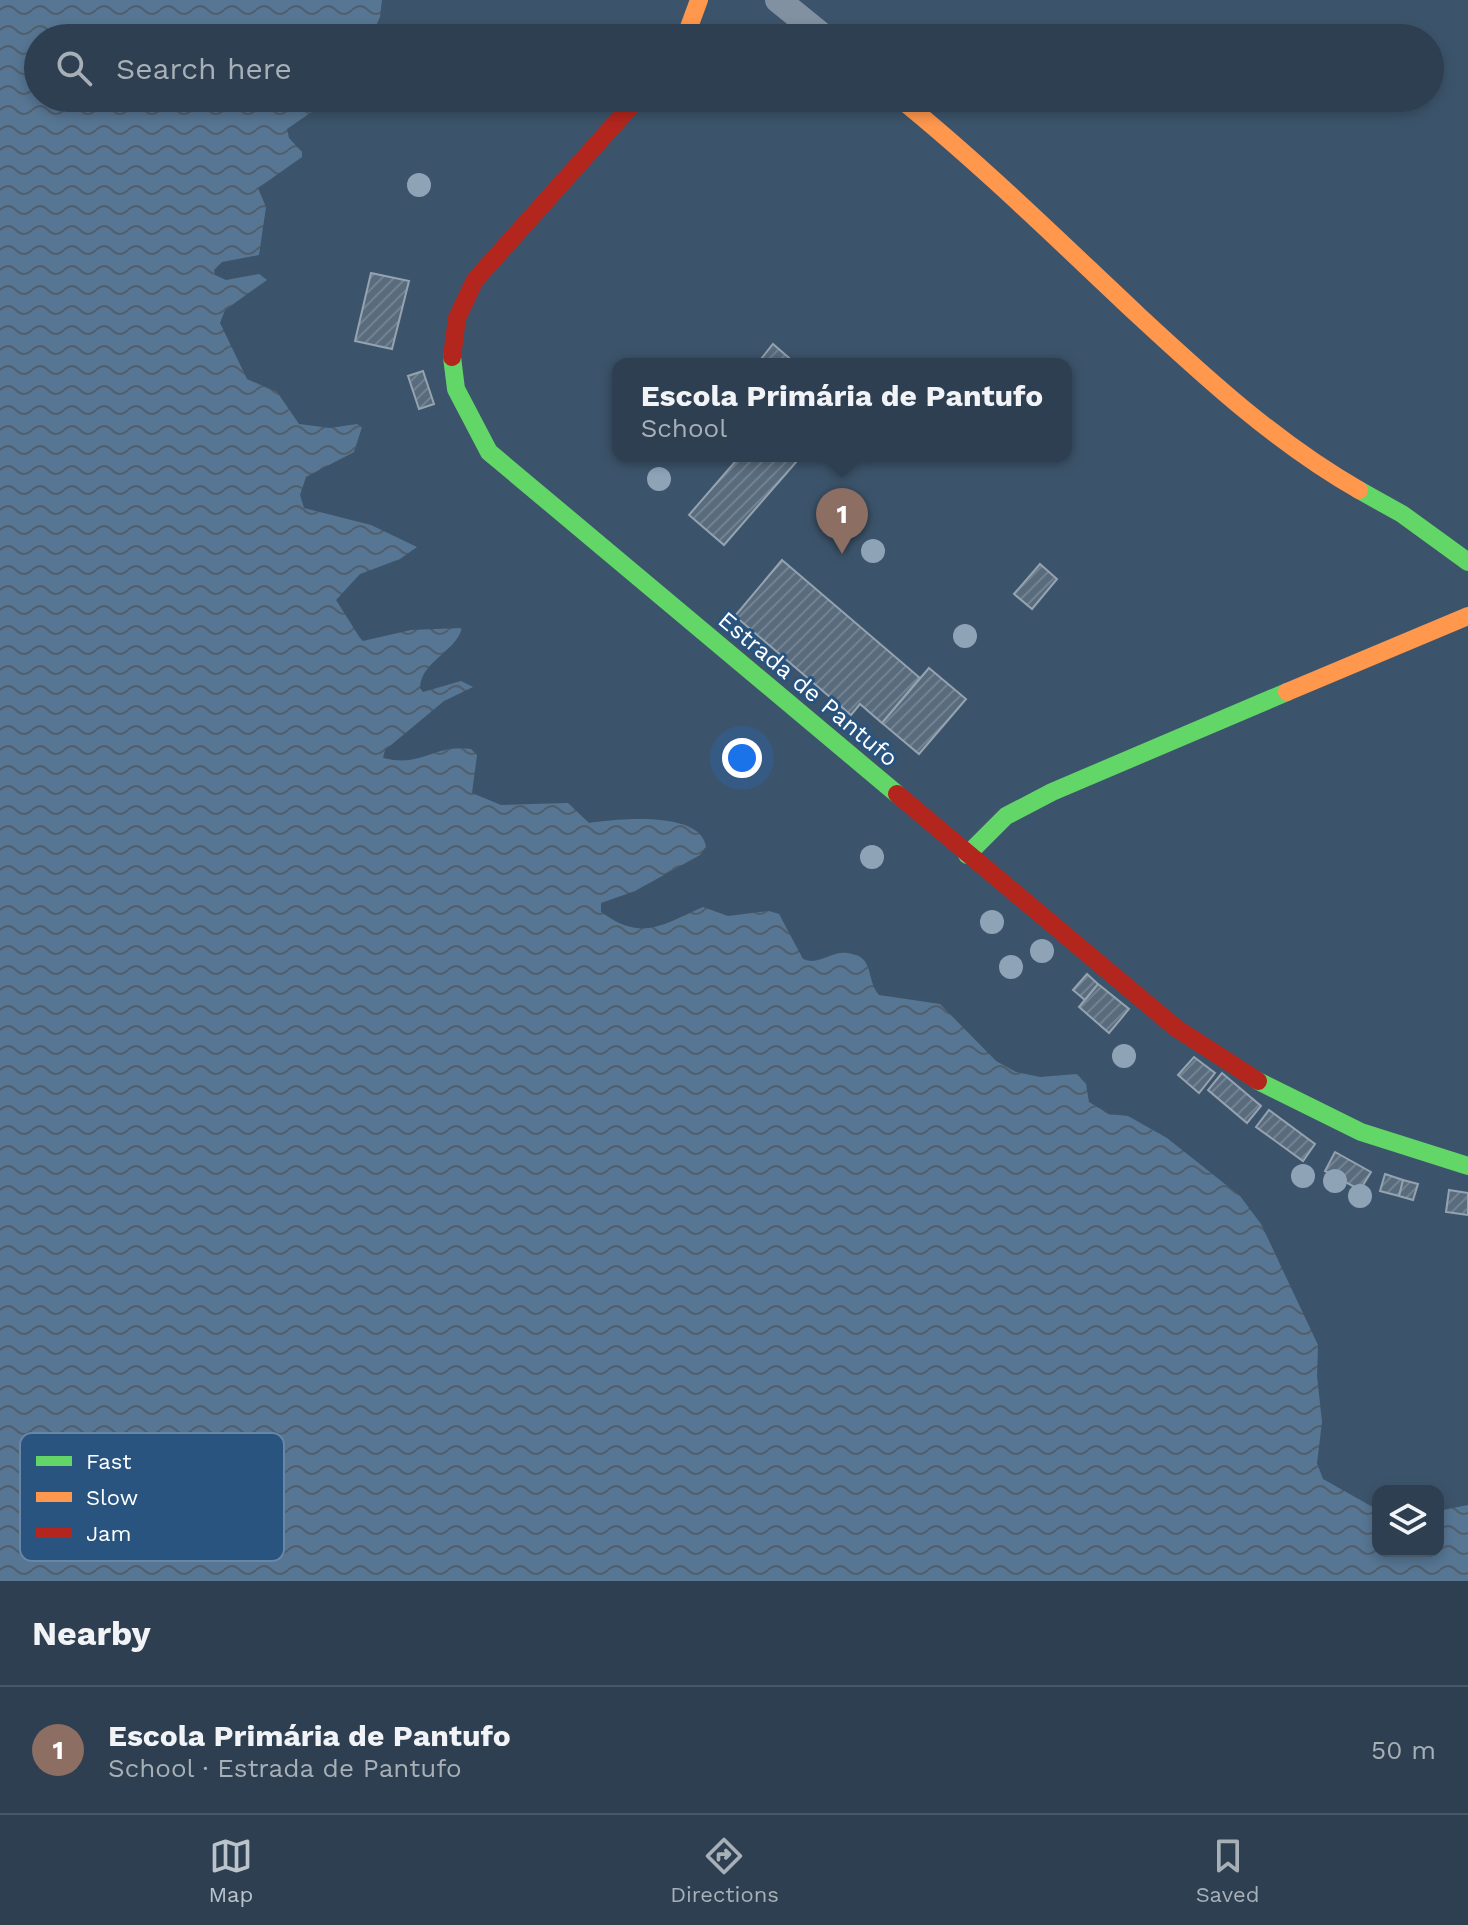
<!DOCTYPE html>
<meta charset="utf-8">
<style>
:root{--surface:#2d3f50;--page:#394a5a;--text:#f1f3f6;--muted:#a7afb7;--line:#485867;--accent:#bbc3cb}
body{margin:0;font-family:"Work Sans",sans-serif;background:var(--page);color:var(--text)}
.controls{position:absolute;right:24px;bottom:24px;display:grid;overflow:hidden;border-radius:16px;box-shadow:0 4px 12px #0003}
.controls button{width:72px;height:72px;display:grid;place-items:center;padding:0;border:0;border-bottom:2px solid var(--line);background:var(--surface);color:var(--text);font:40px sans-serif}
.you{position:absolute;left:742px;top:758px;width:28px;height:28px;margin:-20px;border:6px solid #fff;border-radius:50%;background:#1a73e8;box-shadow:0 0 0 12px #1a73e833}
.badge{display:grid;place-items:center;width:52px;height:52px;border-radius:50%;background:var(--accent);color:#fff;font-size:26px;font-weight:700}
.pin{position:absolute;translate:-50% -66px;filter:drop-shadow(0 2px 4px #0008)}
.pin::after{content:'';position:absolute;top:42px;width:28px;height:24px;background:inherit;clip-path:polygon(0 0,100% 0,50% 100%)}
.popup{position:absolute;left:612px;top:358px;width:460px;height:104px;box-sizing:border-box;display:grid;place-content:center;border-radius:16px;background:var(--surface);filter:drop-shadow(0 2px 6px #0005);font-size:26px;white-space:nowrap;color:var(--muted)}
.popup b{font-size:30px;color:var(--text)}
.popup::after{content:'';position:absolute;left:50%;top:100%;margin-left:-16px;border:16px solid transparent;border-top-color:var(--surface)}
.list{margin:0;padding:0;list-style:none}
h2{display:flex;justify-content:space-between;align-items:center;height:104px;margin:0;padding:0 32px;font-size:34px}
h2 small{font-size:26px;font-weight:400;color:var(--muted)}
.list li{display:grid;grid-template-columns:52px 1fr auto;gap:24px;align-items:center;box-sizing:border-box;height:128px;padding:0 32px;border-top:2px solid var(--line)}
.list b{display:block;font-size:30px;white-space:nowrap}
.list p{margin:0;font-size:26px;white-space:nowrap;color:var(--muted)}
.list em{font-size:26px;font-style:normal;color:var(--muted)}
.icon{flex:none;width:44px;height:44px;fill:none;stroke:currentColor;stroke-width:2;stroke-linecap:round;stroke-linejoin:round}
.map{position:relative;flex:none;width:1468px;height:1581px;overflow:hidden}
.search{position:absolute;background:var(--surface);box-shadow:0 4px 12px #0003;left:24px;right:24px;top:24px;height:88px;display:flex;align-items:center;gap:20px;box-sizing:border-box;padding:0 28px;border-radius:44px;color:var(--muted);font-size:30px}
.sheet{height:232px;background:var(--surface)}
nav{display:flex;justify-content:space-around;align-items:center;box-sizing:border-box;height:112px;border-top:2px solid var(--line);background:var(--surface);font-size:22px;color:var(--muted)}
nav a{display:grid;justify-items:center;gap:4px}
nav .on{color:var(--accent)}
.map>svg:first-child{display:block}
.water{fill:url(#water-waves)}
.building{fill:url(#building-hatch);stroke:#95a3b0;stroke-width:2}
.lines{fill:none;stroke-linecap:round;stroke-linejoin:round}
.street{stroke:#8291a1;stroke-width:26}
.fast{stroke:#63d668;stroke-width:18}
.slow{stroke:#ff974d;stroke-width:18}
.jam{stroke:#b3261e;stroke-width:18}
.tree{fill:#8ea3b6}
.labels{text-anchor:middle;stroke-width:6;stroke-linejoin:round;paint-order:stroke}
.street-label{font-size:24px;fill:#fff;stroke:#28547f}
.key{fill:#28547f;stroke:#6887a5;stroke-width:2}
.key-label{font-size:22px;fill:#fff}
</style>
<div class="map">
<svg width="1468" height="1581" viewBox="0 0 1468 1581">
<defs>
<pattern id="water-waves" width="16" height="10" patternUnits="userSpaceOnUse" patternTransform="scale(2)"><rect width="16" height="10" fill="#577693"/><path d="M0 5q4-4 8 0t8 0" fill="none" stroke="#515f6c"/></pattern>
<pattern id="building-hatch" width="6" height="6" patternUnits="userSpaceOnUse" patternTransform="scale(2)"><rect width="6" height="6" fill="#596c7e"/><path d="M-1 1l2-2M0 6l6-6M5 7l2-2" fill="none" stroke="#728291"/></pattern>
</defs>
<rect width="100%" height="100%" fill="#3c546b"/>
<path class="water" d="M0,0H382L380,17L371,38H38V98H332L287,129L289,138L302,152V157L258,188L266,207L259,255L222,262L214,270L215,275L226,280L259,274L267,280L225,310L220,323L247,379L277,392L299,424L330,428L357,424L362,427L354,452L306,477L300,495L304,508L371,525L417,547L400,559L360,574L336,600L360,638L363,641L411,630L462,628C455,653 421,661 420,688L423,692L461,681L473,687L444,701L385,750L383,758C423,768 433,744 471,749L477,755L472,793L501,805L568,803L589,823C616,819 701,810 706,847L700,855L635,891L601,903V912C642,942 662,925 703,907L728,916L769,911L779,914L803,959C819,966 831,951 847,953C876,956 865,979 879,995L940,1004L996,1061L1016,1072L1040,1077L1077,1074L1086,1084L1089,1102L1109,1114L1128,1116L1167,1138L1240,1196L1261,1224L1318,1345L1317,1376L1322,1422L1317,1463L1323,1479L1378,1510V1551H1438V1511L1468,1505V1581H0Z"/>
<path class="building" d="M371,273L409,281L392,349L355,341Z
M773,344L796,364H757Z
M423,371L434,404L419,409L408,376Z
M740,456H792L797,461L724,545L689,515Z
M782,560L920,678L882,723L860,704L851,715L735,616Z
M1040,564L1057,579L1032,609L1014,594Z
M929,668L966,699L919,754L882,723Z
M1087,974L1098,984L1085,1000L1073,990Z
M1098,984L1129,1009L1109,1033L1079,1007Z
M1194,1057L1215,1073L1199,1093L1178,1075Z
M1222,1073L1261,1106L1247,1123L1208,1090Z
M1269,1110L1315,1144L1303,1161L1256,1127Z
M1335,1152L1371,1172L1360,1190L1325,1171Z
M1385,1174L1403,1180L1399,1196L1380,1191Z
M1403,1180L1418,1184L1413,1200L1399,1196Z
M1449,1190L1468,1193V1215L1446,1212Z"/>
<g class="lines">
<path class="street" d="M778,0L825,38"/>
<path class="fast" d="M452,357L456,389L489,452L897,794
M1359,490L1402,514L1468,562
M967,855L1006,816L1052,792L1287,692
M1258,1081L1361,1132L1468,1166"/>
<path class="slow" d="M685,38L699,0
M899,98C983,166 1060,242 1139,316C1207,379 1278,444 1359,490
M1287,692L1468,616"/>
<path class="jam" d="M452,357L457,318L475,280L638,98
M897,794L1176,1028L1258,1081"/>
</g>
<g class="tree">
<circle cx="419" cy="185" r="12"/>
<circle cx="659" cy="479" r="12"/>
<circle cx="873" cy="551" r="12"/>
<circle cx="965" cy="636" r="12"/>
<circle cx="872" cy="857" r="12"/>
<circle cx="992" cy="922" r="12"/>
<circle cx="1042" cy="951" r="12"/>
<circle cx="1011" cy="967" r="12"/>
<circle cx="1124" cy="1056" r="12"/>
<circle cx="1303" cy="1176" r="12"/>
<circle cx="1335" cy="1181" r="12"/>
<circle cx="1360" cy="1196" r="12"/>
</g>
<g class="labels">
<g class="street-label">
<text transform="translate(808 689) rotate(40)" y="8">Estrada de Pantufo</text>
</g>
</g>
<rect x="20" y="1433" width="264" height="128" rx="12" class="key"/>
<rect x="36" y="1456" width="36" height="10" fill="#63d668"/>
<rect x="36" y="1492" width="36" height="10" fill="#ff974d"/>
<rect x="36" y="1528" width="36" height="10" fill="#b3261e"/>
<g class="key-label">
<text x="86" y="1469">Fast</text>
<text x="86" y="1505">Slow</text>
<text x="86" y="1541">Jam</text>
</g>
</svg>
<div class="controls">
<button><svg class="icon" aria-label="layers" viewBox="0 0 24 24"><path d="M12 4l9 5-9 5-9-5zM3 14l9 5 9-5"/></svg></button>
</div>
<div class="you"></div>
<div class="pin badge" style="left:842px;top:554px;background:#8d6e63">1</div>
<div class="popup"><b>Escola Primária de Pantufo</b>School</div>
<div class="search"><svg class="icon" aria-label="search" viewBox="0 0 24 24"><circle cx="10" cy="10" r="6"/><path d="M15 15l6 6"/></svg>Search here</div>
</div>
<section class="sheet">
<h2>Nearby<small></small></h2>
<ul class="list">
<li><span class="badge" style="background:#8d6e63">1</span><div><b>Escola Primária de Pantufo</b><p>School · Estrada de Pantufo</p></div><em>50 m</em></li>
</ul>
</section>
<nav>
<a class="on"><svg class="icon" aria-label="map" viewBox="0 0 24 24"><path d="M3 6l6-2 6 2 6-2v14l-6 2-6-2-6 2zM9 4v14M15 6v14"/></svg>Map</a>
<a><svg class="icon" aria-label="directions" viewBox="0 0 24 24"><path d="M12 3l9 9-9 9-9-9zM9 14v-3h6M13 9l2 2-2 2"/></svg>Directions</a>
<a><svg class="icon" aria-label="saved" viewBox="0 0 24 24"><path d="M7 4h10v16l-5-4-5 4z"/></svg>Saved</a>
</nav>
